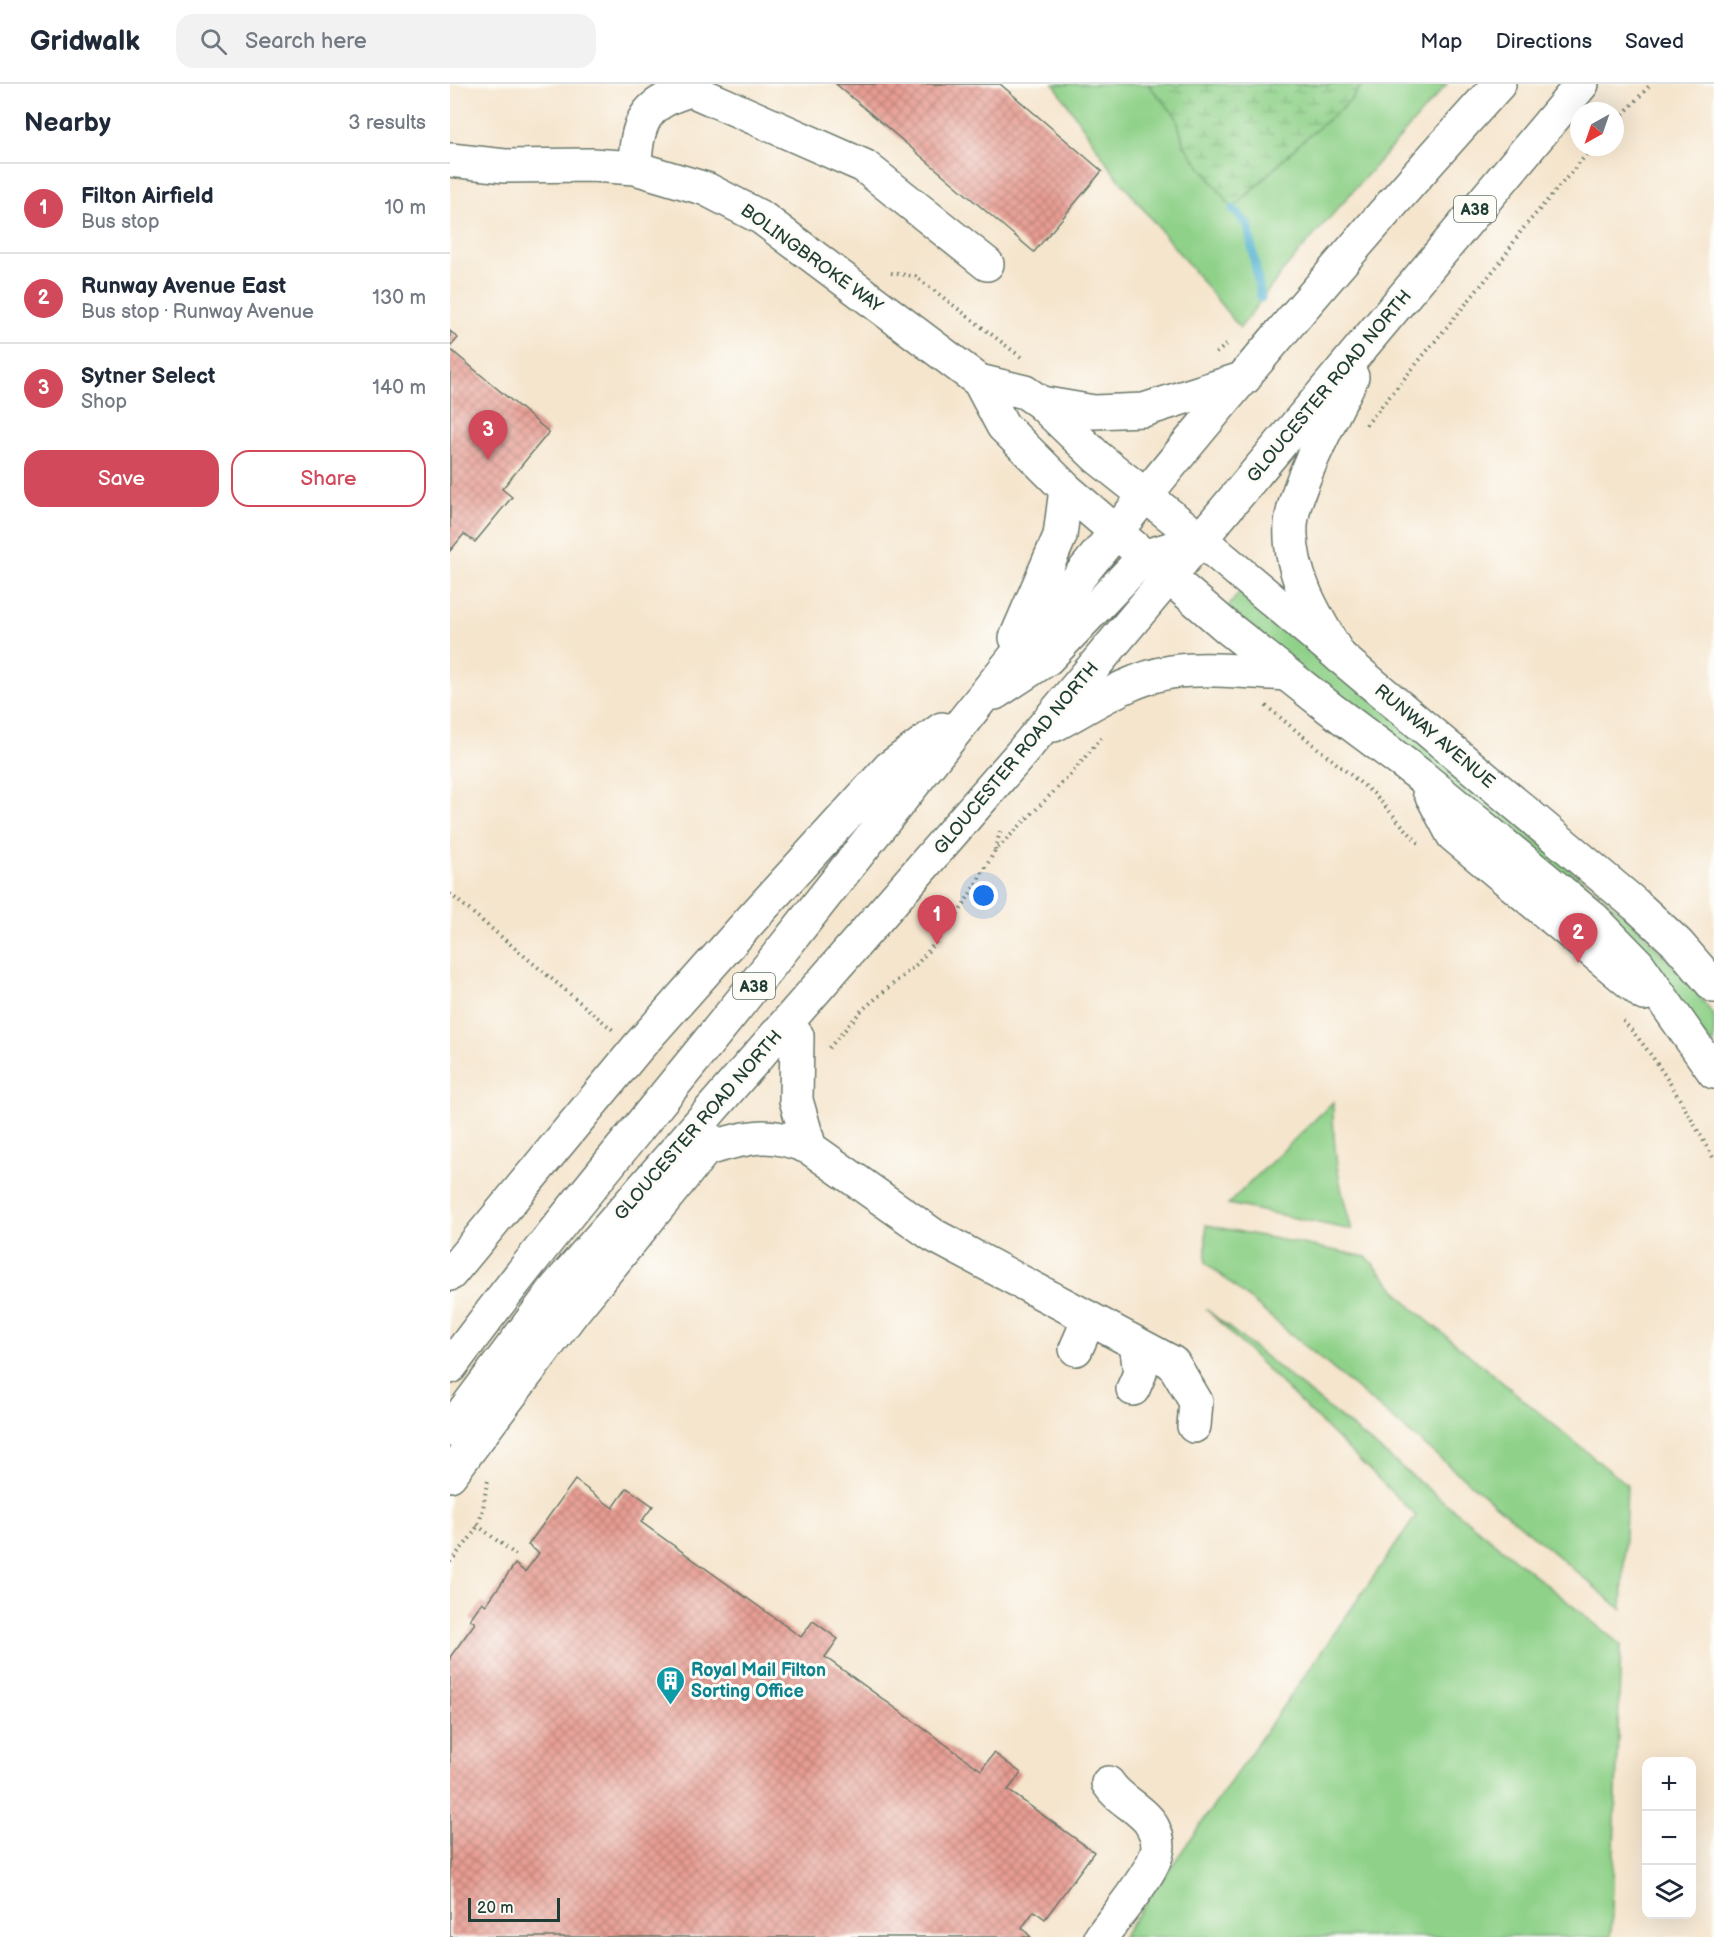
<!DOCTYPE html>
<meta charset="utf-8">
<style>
:root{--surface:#fff;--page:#f2f2f3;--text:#1f2937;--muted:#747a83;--line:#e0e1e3;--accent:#d1495b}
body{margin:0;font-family:"Balsamiq Sans",sans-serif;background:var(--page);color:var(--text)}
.controls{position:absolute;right:18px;bottom:18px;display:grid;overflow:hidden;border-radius:12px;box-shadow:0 6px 24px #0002}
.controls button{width:54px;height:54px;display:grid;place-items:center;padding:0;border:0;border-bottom:2px solid var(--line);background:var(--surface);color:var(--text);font:30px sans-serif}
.compass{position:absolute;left:1120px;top:18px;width:54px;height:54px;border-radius:50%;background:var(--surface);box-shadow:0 6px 24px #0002;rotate:220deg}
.scale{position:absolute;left:18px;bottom:15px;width:92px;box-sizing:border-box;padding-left:6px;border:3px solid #1f3d34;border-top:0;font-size:16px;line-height:21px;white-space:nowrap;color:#1f3d34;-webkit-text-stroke:4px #fdfcf7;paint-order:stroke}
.you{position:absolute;left:534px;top:812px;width:21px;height:21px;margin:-15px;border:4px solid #fff;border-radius:50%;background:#1a73e8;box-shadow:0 0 0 9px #1a73e833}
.badge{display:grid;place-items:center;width:39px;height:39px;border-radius:50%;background:var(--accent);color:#fff;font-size:20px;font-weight:700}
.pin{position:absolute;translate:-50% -50px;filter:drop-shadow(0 2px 3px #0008)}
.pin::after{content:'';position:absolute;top:32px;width:21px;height:18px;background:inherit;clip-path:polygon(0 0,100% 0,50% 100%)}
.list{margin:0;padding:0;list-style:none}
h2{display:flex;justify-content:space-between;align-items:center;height:78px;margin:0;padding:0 24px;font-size:26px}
h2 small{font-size:20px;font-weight:400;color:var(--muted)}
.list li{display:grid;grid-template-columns:39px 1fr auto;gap:18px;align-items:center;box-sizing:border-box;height:90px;padding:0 24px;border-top:2px solid var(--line)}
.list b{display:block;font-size:22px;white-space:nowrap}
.list p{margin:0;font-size:20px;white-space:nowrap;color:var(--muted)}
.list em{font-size:20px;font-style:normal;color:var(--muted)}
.actions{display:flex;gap:12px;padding:18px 24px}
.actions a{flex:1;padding:14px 0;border:2px solid var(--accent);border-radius:18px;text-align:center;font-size:21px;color:var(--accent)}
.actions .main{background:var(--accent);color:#fff}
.icon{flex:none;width:33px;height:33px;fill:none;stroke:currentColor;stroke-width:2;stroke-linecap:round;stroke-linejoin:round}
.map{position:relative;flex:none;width:1264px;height:1853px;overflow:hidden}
header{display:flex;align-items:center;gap:36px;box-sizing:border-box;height:84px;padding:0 30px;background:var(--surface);border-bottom:2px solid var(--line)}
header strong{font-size:28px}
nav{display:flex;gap:33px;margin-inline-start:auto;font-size:21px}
.search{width:420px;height:54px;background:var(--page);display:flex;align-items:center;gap:15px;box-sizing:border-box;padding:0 21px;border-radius:18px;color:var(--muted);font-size:22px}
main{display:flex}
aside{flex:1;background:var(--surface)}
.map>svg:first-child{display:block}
.green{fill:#8fd189;stroke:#57875e;stroke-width:1.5}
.wetland{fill:url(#wetland-marsh);stroke:#57875e;stroke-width:1.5}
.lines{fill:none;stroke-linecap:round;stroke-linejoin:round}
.stream{stroke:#50b1cf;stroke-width:9}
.building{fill:url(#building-cross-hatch)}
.minor-casing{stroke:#6a786a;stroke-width:36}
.major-casing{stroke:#6a786a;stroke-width:36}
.path{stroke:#6a786a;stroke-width:4;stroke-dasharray:1.5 4.5;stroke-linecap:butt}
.minor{stroke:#fff;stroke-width:33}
.major{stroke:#fff;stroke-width:33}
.labels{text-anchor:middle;stroke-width:6;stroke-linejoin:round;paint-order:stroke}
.shield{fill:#fdfcf7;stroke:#62766e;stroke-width:1.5}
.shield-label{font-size:16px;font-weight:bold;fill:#1f3d34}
.street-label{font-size:18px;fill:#1f3d34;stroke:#fdfcf7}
.culture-label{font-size:18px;font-weight:bold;fill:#0d838f;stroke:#fdfcf7;text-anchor:start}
</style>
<header>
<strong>Gridwalk</strong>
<div class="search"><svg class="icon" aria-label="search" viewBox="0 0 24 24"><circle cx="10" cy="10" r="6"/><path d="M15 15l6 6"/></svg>Search here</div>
<nav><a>Map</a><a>Directions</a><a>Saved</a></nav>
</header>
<main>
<aside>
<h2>Nearby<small>3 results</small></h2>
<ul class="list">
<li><span class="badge">1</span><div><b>Filton Airfield</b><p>Bus stop</p></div><em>10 m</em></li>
<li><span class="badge">2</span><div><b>Runway Avenue East</b><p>Bus stop · Runway Avenue</p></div><em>130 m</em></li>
<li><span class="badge">3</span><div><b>Sytner Select</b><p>Shop</p></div><em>140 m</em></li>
</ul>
<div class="actions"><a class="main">Save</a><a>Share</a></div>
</aside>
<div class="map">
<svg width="1264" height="1853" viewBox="0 0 1264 1853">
<defs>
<pattern id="wetland-marsh" width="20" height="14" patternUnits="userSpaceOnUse" patternTransform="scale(1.5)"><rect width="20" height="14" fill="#8fd189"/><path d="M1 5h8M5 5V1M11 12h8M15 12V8" fill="none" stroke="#74ab71"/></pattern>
<pattern id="building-cross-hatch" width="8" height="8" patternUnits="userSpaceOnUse" patternTransform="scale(1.5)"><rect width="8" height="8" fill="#e79c92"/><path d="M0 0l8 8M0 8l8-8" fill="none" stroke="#bb8078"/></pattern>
</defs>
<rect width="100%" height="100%" fill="#fdfcf7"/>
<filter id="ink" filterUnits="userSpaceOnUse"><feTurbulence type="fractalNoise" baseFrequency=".0167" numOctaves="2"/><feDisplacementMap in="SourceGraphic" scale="12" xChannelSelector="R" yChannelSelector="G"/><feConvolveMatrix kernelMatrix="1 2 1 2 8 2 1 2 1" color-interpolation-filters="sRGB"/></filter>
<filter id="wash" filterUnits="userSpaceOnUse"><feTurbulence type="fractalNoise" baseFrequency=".008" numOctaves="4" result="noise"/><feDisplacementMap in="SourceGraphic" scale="24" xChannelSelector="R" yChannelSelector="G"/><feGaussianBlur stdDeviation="1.35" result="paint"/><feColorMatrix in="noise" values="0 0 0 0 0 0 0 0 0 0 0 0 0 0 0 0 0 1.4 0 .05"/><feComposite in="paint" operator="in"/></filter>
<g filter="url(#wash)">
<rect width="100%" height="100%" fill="#f5e5cd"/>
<path class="green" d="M604,0H698L726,32L734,62L801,108L849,60L898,19L913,0H997L832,188L790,244L664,89Z
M792,505L1179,835L1242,902L1264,932V961L778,523Z
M883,1018C883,1068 888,1098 902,1146L778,1120Z
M756,1141L917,1173L961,1223L1177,1401L1172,1526L756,1179Z
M756,1225L1171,1561L1161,1853H672L966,1432Z"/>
<path class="wetland" d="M698,0H913L898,19L849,60L783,125L734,61L726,32Z"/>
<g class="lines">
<path class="stream" d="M783,125L798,141L811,214"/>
</g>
<g id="blocks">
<path class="building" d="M386,0H550L652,87L584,168Z
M0,247L8,254L0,263Z
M0,265L99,348L52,405L62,413L25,458L14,450L0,467Z
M125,1396L163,1424L177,1404L203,1422L191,1438L351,1553L363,1537L388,1555L375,1573L531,1686L544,1669L571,1689L558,1706L644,1768L595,1835L584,1827L572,1844L581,1853H0V1573L25,1539L20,1535L32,1518L36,1521L65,1480L75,1488L89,1469L78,1461Z"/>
</g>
</g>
<g filter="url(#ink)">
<use href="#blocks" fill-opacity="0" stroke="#6a786a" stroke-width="1.5"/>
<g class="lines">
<defs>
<path id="minor" d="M0,76L55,82L142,81L185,84L256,105L312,134L529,297L575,308L591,319L647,373L751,456L1186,821L1228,860L1264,902
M185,84C186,38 195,18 241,6L414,82L537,180
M529,297L553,342L616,405L777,543L881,625L971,692L1144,835L1188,880L1264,988
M979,706L1003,751L1194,910
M360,1064L483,1151L723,1279L746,1318L744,1342
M256,1065C298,1053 318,1046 360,1064L346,1016L347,952
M626,1265L639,1235
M683,1305L690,1289L686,1259
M651,1853C665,1833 702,1790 707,1768C710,1757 705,1746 699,1737C687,1722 669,1716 658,1699"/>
<path id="major" d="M591,319L644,328L694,326L795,294
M566,554L610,452L616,405
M890,573C867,535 838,489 841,441C844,402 884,330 902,293
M545,609L597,575L695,472L751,456
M604,641C640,622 680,594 721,588C759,583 798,588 836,590
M0,1190L188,963L298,839L439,684L492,645
M0,1283C106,1140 222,1006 332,866C564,572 797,277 1049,0
M0,1346L106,1204L568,673L1132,0
M0,1391L122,1229L262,1057"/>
</defs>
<use href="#minor" class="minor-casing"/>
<use href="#major" class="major-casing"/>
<path class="path" d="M1165,39L1201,0
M441,189L465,192L571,273
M766,269L779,259
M916,341L1052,176L1071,147L1143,63
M816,622L924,710L970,761
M545,766L551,744
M0,810L163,946
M1173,937C1211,977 1236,1027 1264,1075
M379,964L412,926L467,880L504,837L545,767L622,689L651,654
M27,1441L66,1471
M0,1478C11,1464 25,1452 30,1435C35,1422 34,1409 38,1397"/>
<use href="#minor" class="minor"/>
<use href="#major" class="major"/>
</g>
</g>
<defs>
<symbol id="building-pin" viewBox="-11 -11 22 30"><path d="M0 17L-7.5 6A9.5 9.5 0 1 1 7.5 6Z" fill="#0f9aa8" stroke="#fdfcf7"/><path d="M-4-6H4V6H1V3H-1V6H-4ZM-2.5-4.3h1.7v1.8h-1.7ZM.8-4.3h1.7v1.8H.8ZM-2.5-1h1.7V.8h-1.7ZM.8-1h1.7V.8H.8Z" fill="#fff"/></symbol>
</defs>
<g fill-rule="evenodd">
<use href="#building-pin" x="204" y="1580" width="33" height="45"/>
</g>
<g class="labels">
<g class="shield">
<rect x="1004" y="112" width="42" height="26" rx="4.5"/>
<rect x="283" y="889" width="42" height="26" rx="4.5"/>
</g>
<g class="shield-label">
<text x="1025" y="131">A38</text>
<text x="304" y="908">A38</text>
</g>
<g class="street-label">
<text transform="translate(362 174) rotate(36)" y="6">BOLINGBROKE WAY</text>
<text transform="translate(879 302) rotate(-50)" y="6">GLOUCESTER ROAD NORTH</text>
<text transform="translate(985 652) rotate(40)" y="6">RUNWAY AVENUE</text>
<text transform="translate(566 674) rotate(-50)" y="6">GLOUCESTER ROAD NORTH</text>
<text transform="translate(248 1041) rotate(-49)" y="6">GLOUCESTER ROAD NORTH</text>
</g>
<g class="culture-label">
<text x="241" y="1592">Royal Mail Filton<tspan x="241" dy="21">Sorting Office</tspan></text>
</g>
</g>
</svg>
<div class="controls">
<button>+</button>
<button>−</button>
<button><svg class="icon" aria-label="layers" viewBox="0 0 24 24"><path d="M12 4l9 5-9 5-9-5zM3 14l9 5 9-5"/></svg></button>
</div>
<svg class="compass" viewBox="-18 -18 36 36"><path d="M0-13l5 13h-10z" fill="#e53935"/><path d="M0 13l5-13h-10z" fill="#747a83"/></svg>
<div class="scale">20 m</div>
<div class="you"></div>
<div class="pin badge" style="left:487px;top:861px">1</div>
<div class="pin badge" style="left:1128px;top:879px">2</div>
<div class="pin badge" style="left:38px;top:376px">3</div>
</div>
</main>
